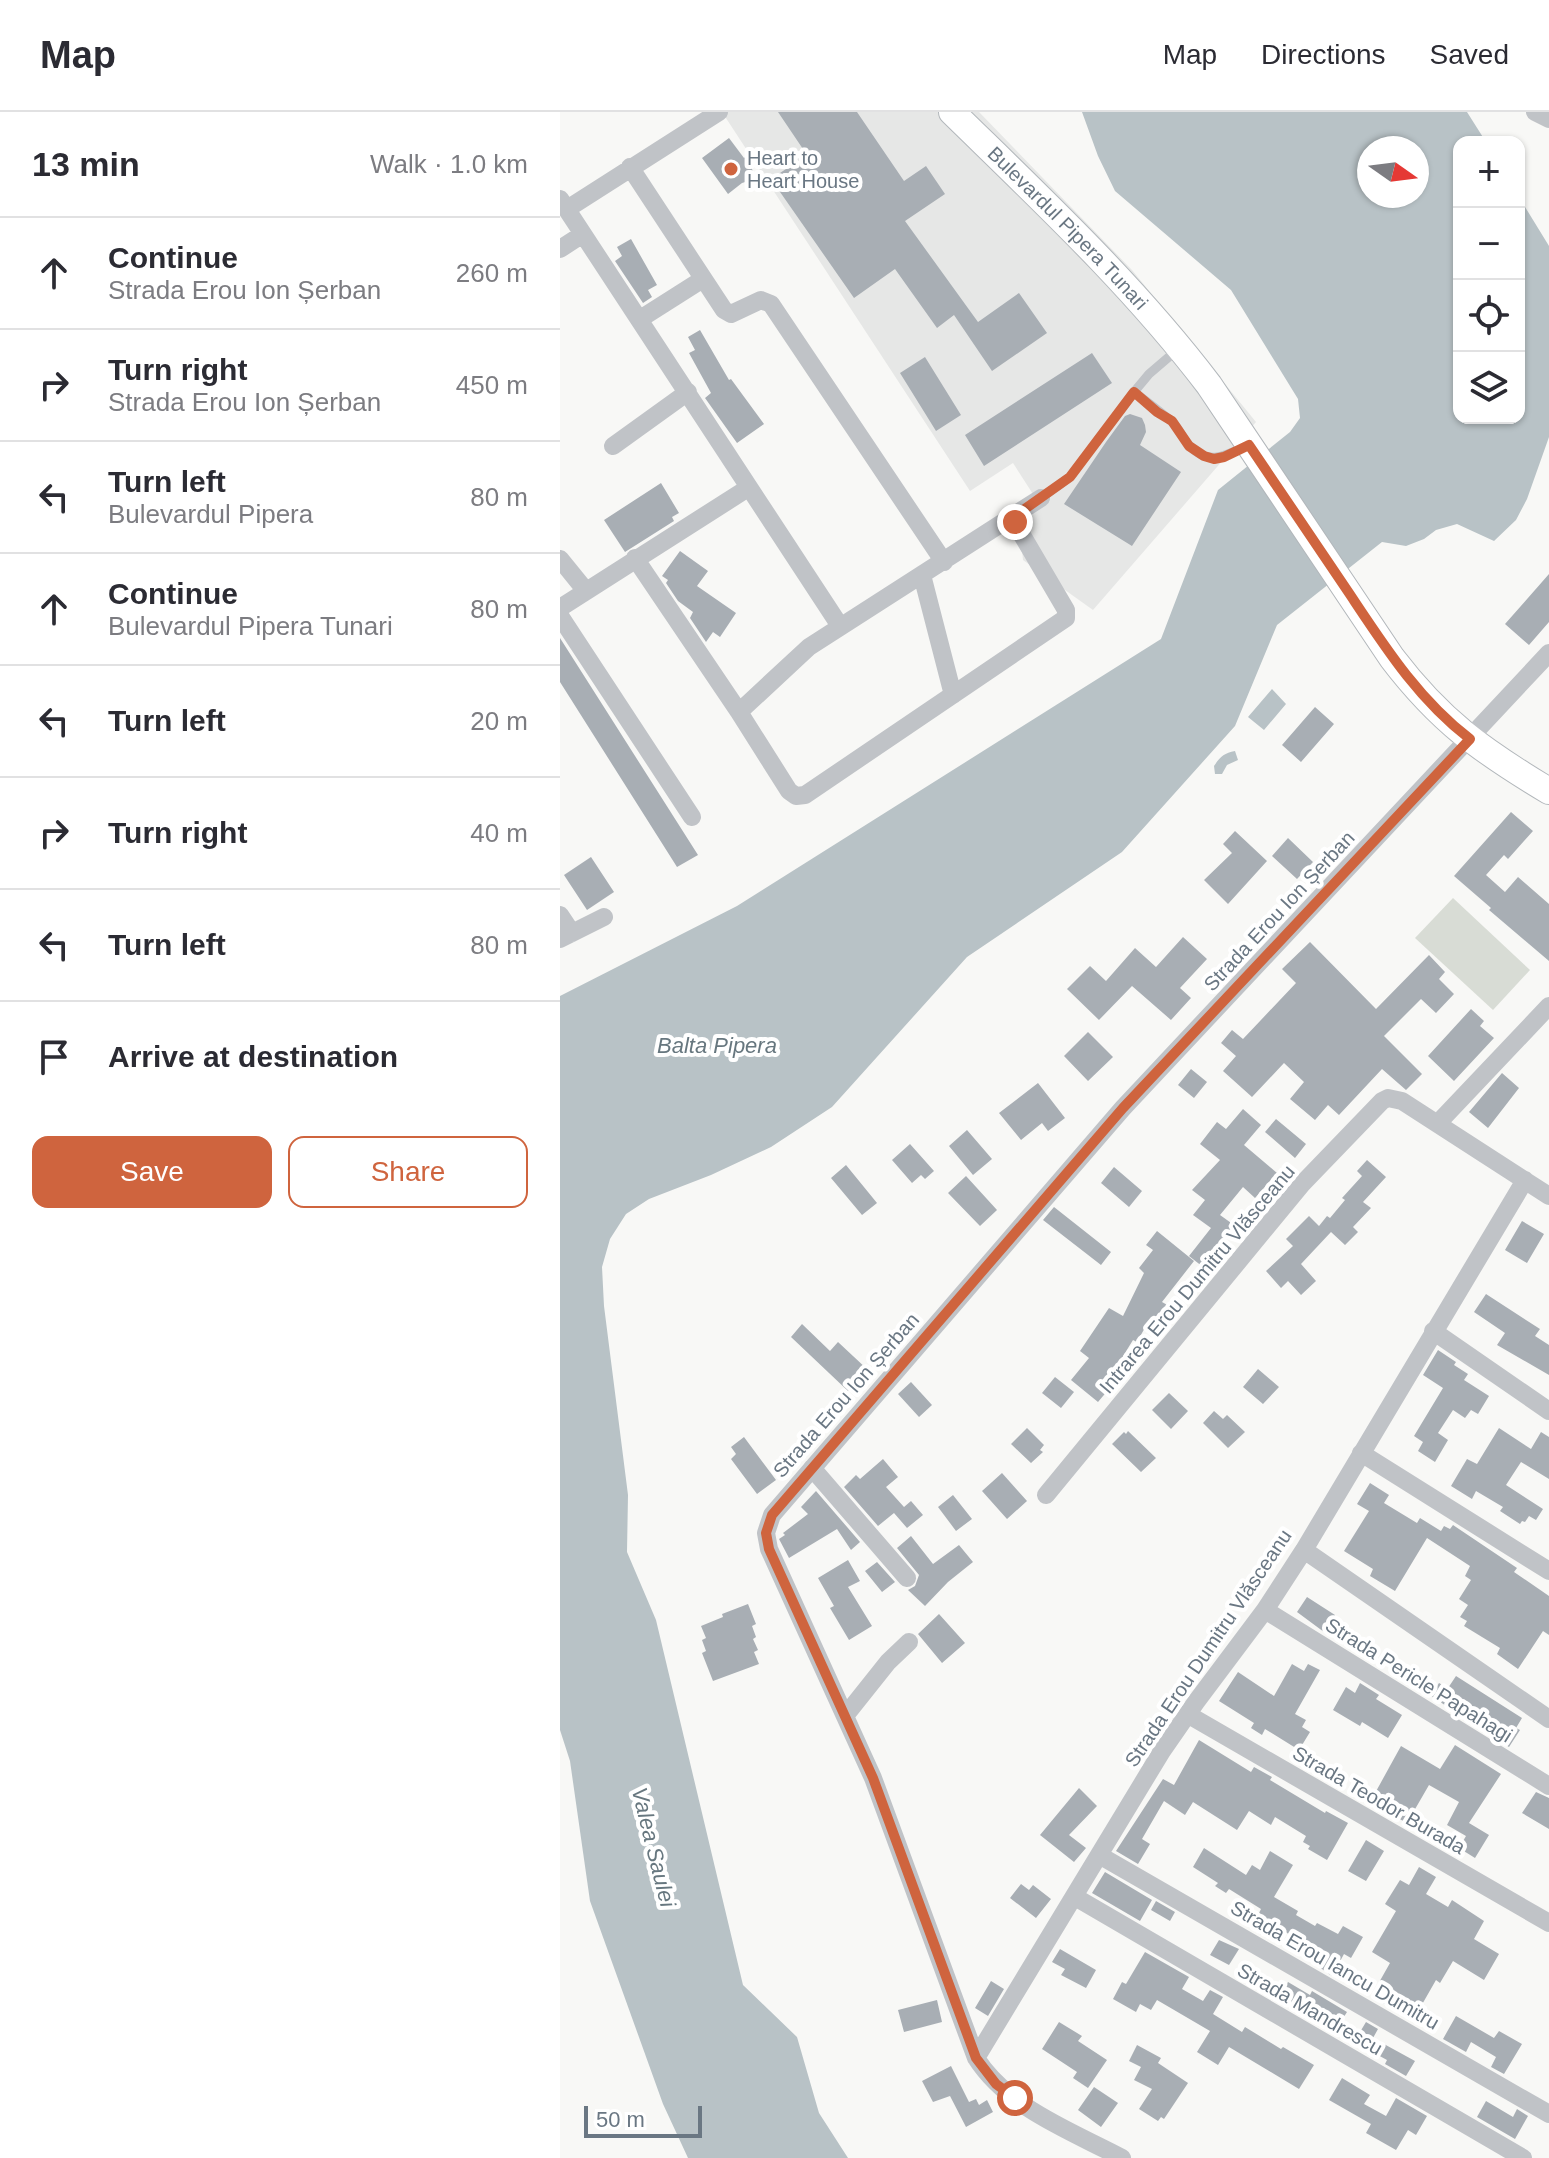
<!DOCTYPE html>
<meta charset="utf-8">
<style>
:root{--surface:#fff;--page:#f7f7f7;--text:#2b2b33;--muted:#7c7c81;--line:#e1e1e2;--accent:#cf643e}
body{margin:0;font-family:Arial,sans-serif;background:var(--page);color:var(--text)}
.controls{position:absolute;right:24px;top:24px;display:grid;overflow:hidden;border-radius:16px;box-shadow:0 2px 6px #0004}
.controls button{width:72px;height:72px;display:grid;place-items:center;padding:0;border:0;border-bottom:2px solid var(--line);background:var(--surface);color:var(--text);font:40px sans-serif}
.compass{position:absolute;left:797px;top:24px;width:72px;height:72px;border-radius:50%;background:var(--surface);box-shadow:0 2px 6px #0004;rotate:104deg}
.scale{position:absolute;left:24px;bottom:20px;width:118px;box-sizing:border-box;padding-left:8px;border:4px solid #6a7783;border-top:0;font-size:22px;line-height:28px;white-space:nowrap;color:#6a7783;-webkit-text-stroke:6px #fff;paint-order:stroke}
.stop{position:absolute;width:24px;height:24px;margin:-18px;border:6px solid #cf643e;border-radius:50%;background:#fff}
.stop.end{background:#cf643e;border-color:#fff;box-shadow:0 2px 8px #0008}
.list{margin:0;padding:0;list-style:none}
h2{display:flex;justify-content:space-between;align-items:center;height:104px;margin:0;padding:0 32px;font-size:34px}
h2 small{font-size:26px;font-weight:400;color:var(--muted)}
.list li{display:grid;grid-template-columns:52px 1fr auto;gap:24px;align-items:center;box-sizing:border-box;height:112px;padding:0 32px;border-top:2px solid var(--line)}
.list b{display:block;font-size:30px;white-space:nowrap}
.list p{margin:0;font-size:26px;white-space:nowrap;color:var(--muted)}
.list em{font-size:26px;font-style:normal;color:var(--muted)}
.actions{display:flex;gap:16px;padding:24px 32px}
.actions a{flex:1;padding:18px 0;border:2px solid var(--accent);border-radius:16px;text-align:center;font-size:28px;color:var(--accent)}
.actions .main{background:var(--accent);color:#fff}
.icon{flex:none;width:44px;height:44px;fill:none;stroke:currentColor;stroke-width:2;stroke-linecap:round;stroke-linejoin:round}
.map{position:relative;flex:none;width:989px;height:2046px;overflow:hidden}
header{display:flex;align-items:center;gap:48px;box-sizing:border-box;height:112px;padding:0 40px;background:var(--surface);border-bottom:2px solid var(--line)}
header strong{font-size:38px}
nav{display:flex;gap:44px;margin-inline-start:auto;font-size:28px}
main{display:flex}
aside{flex:1;background:var(--surface)}
.map>svg:first-child{display:block}
.built{fill:#e6e7e6}
.green{fill:#d8dcd5}
.water{fill:#b8c2c6;fill-rule:evenodd}
.building{fill:#a8aeb4}
.lines{fill:none;stroke-linecap:round;stroke-linejoin:round}
.secondary-casing{stroke:#b2b7bb;stroke-width:28}
.service{stroke:#c0c3c7;stroke-width:9}
.minor{stroke:#c0c3c7;stroke-width:18}
.secondary{stroke:#fff;stroke-width:26}
.route{stroke:#cf643e;stroke-width:10}
.poi-dot{fill:#cf643e;stroke:#fff;stroke-width:3}
.labels{text-anchor:middle;stroke-width:8;stroke-linejoin:round;paint-order:stroke}
.poi-label{font-size:20px;fill:#6a7783;stroke:#fff;text-anchor:start}
.street-label{font-size:20px;fill:#6a7783;stroke:#fff}
.water-label{font-size:22px;font-style:italic;fill:#67777f;stroke:#fff}
</style>
<header>
<strong>Map</strong>
<nav><a>Map</a><a>Directions</a><a>Saved</a></nav>
</header>
<main>
<aside>
<h2>13 min<small>Walk · 1.0 km</small></h2>
<ul class="list">
<li><svg class="icon" aria-label="ahead" viewBox="0 0 24 24"><path d="M12 20V5M6 11l6-6 6 6"/></svg><div><b>Continue</b><p>Strada Erou Ion Șerban</p></div><em>260 m</em></li>
<li><svg class="icon" aria-label="right" viewBox="0 0 24 24"><path d="M7 20v-9h11M14 6l5 5-5 5"/></svg><div><b>Turn right</b><p>Strada Erou Ion Șerban</p></div><em>450 m</em></li>
<li><svg class="icon" aria-label="left" viewBox="0 0 24 24"><path d="M17 20v-9H6M10 6l-5 5 5 5"/></svg><div><b>Turn left</b><p>Bulevardul Pipera</p></div><em>80 m</em></li>
<li><svg class="icon" aria-label="ahead" viewBox="0 0 24 24"><path d="M12 20V5M6 11l6-6 6 6"/></svg><div><b>Continue</b><p>Bulevardul Pipera Tunari</p></div><em>80 m</em></li>
<li><svg class="icon" aria-label="left" viewBox="0 0 24 24"><path d="M17 20v-9H6M10 6l-5 5 5 5"/></svg><div><b>Turn left</b></div><em>20 m</em></li>
<li><svg class="icon" aria-label="right" viewBox="0 0 24 24"><path d="M7 20v-9h11M14 6l5 5-5 5"/></svg><div><b>Turn right</b></div><em>40 m</em></li>
<li><svg class="icon" aria-label="left" viewBox="0 0 24 24"><path d="M17 20v-9H6M10 6l-5 5 5 5"/></svg><div><b>Turn left</b></div><em>80 m</em></li>
<li><svg class="icon" aria-label="arrive" viewBox="0 0 24 24"><path d="M6 21V4h12l-3 4 3 4H6"/></svg><div><b>Arrive at destination</b></div></li>
</ul>
<div class="actions"><a class="main">Save</a><a>Share</a></div>
</aside>
<div class="map">
<svg width="989" height="2046" viewBox="0 0 989 2046">
<rect width="100%" height="100%" fill="#f8f8f6"/>
<path class="built" d="M162,0H419L572,158L696,310L533,498L463,448L459,407L480,393L453,351L410,379Z"/>
<path class="green" d="M893,786L970,858L933,898L855,826Z"/>
<path class="water" d="M522,0H907L926,30H899V306H959V85L989,134V325L967,387L956,408L934,429L897,412L876,418L864,427L846,434L822,430L717,513L675,614L562,740L407,845L272,995L211,1035L151,1063L89,1087L66,1102L50,1127L42,1155L44,1194L68,1383L67,1440L96,1508L183,1873L237,1925L259,2001L288,2046H128L103,1992L30,1789L10,1649L0,1618V884L177,794L601,527L658,378L730,320L740,306L738,287L671,178L555,79L538,44ZM809,36H857V84H809Z
M712,577L726,592L704,618L688,605Z
M675,639L678,648L667,653L662,662H655L654,654C660,645 664,641 675,639Z"/>
<path class="building" d="M218,0H297L344,69L366,54L385,82L345,109L418,210L459,181L487,221L432,259L394,203L377,216L335,157L294,186L211,67L247,43Z
M169,26L184,46L188,43L195,67L182,71L168,82L142,46Z
M71,127L97,173L88,178L92,185L83,191L55,149L62,144L57,135Z
M140,218L169,268L171,267L204,312L177,331L145,286L151,281L129,241L135,238L128,225Z
M532,241L552,271L424,354L405,323Z
M365,245L401,303L376,319L340,261Z
M570,302L582,306L585,313L586,320L580,333L621,360L572,434L504,392L546,330L565,304Z
M101,371L119,401L112,405L114,409L65,440L44,408Z
M120,439L148,459L137,474L176,501L160,525L153,520L146,530L130,506L133,500L118,489L106,471L108,468L102,464Z
M989,462V510L969,533L945,512Z
M0,526L138,743L117,755L0,570Z
M755,595L774,612L741,650L722,633Z
M951,700L973,719L948,747L944,743L926,763L945,780L958,765L989,792V849L929,798L931,796L894,764Z
M675,719L707,749L668,792L644,768L672,741L663,732Z
M728,726L753,750L737,767L712,744Z
M31,745L54,780L27,798L4,763Z
M623,825L647,847L620,876L631,886L611,908L572,874L539,908L507,877L530,854L546,869L575,836L596,855Z
M750,830L816,897L869,843L885,860L879,867L894,882L876,901L861,887L824,924L862,962L846,978L822,957L779,1003L768,993L755,1008L730,987L744,970L724,951L692,985L663,959L676,944L661,931L672,918L683,927L736,871L722,857Z
M911,897L924,909L920,914L934,926L894,969L868,944Z
M528,920L553,945L528,969L504,944Z
M631,957L647,970L634,986L618,973Z
M942,961L959,976L928,1016L909,1000Z
M478,971L505,1006L488,1019L482,1011L461,1028L439,1001Z
M683,997L701,1013L684,1033L717,1061L695,1086L683,1075L660,1103L674,1113L654,1140L663,1147L652,1162L629,1144L651,1116L633,1103L645,1088L632,1078L660,1048L640,1032L657,1010L666,1017Z
M716,1007L746,1032L735,1046L705,1020Z
M407,1018L432,1047L413,1063L389,1034Z
M350,1032L374,1059L365,1067L361,1063L352,1071L332,1048Z
M807,1048L826,1065L803,1090L811,1096L793,1115L798,1120L785,1133L771,1120L741,1152L756,1169L741,1183L728,1169L721,1176L706,1159L733,1134L726,1127L749,1104L759,1114L767,1104L770,1106L785,1088L782,1086L802,1064L797,1059Z
M286,1053L317,1091L302,1103L271,1066Z
M554,1055L582,1079L569,1095L541,1071Z
M406,1064L437,1098L420,1114L388,1081Z
M494,1095L551,1140L541,1153L483,1108Z
M962,1109L984,1122L967,1151L945,1138Z
M597,1119L634,1149L602,1190L609,1194L597,1217L587,1212L577,1230L573,1228L549,1267L554,1271L538,1290L511,1268L529,1246L520,1239L549,1196L563,1204L584,1161L579,1156L593,1138L586,1133Z
M926,1182L980,1217L975,1224L989,1233V1263L937,1233L945,1221L914,1200Z
M242,1212L270,1239L278,1230L308,1258L288,1279L231,1225Z
M878,1238L896,1250L894,1253L908,1262L904,1268L929,1284L918,1302L911,1298L905,1306L893,1298L878,1321L888,1328L875,1350L858,1339L863,1330L854,1324L883,1276L863,1263Z
M698,1257L719,1275L703,1292L683,1275Z
M495,1265L514,1280L501,1296L482,1281Z
M351,1270L372,1293L359,1305L338,1282Z
M609,1281L628,1299L611,1317L592,1298Z
M654,1299L663,1307L667,1303L685,1320L668,1336L643,1311Z
M467,1316L484,1333L480,1338L483,1340L471,1351L451,1332Z
M939,1316L971,1337L981,1320L989,1325V1367L961,1350L946,1373L983,1397L976,1408L969,1404L965,1410L962,1409L960,1412L940,1399L943,1395L916,1379L912,1387L891,1374L907,1347L917,1352Z
M568,1319L596,1346L581,1360L552,1332L564,1320L566,1322Z
M184,1325L216,1368L197,1382L171,1347L176,1342L171,1335Z
M323,1347L338,1365L326,1375L344,1395L351,1389L363,1403L347,1416L334,1401L318,1414L284,1375L296,1363L300,1367Z
M442,1361L467,1389L447,1407L422,1379Z
M810,1371L829,1383L824,1391L857,1411L860,1406L881,1419L884,1414L890,1417L893,1413L957,1456L954,1460L989,1484V1523L983,1519L958,1557L937,1542L940,1536L904,1514L907,1509L900,1505L908,1493L899,1487L911,1468L905,1464L910,1454L867,1426L835,1479L810,1464L813,1457L784,1439L809,1399L797,1392Z
M256,1379L300,1430L291,1438L277,1417L229,1446L219,1427L225,1423L223,1421L248,1402L241,1395Z
M393,1383L412,1407L396,1419L378,1395Z
M351,1424L373,1452L399,1433L413,1450L388,1470L365,1494L348,1478L355,1474L359,1463L337,1436Z
M288,1448L300,1469L288,1475L312,1514L289,1528L270,1496L274,1494L258,1466Z
M317,1450L335,1470L322,1480L305,1459Z
M747,1485L775,1503L764,1520L737,1500Z
M188,1492L196,1512L192,1514L196,1525L193,1527L198,1538L194,1540L199,1552L153,1569L142,1541L146,1539L142,1528L146,1526L141,1514L163,1505L162,1502Z
M379,1502L405,1531L382,1551L358,1522Z
M732,1552L744,1559L748,1552L760,1558L735,1602L746,1608L742,1615L750,1620L739,1638L705,1617L702,1623L691,1616L694,1611L659,1589L678,1560L714,1584Z
M896,1564L962,1606L956,1616L960,1618L949,1635L871,1584L879,1571L888,1576Z
M800,1571L819,1583L816,1587L842,1603L828,1626L802,1610L800,1614L773,1598L786,1575L795,1581Z
M639,1628L691,1660L694,1655L712,1665L710,1668L765,1701L766,1699L788,1711L767,1748L748,1737L750,1734L743,1730L746,1724L715,1705L711,1713L689,1699L677,1718L633,1690L625,1703L604,1689L582,1727L590,1732L578,1752L556,1739L603,1667L614,1673Z
M895,1633L941,1662L909,1711L929,1723L915,1746L899,1736L906,1724L887,1713L899,1690L869,1673L847,1711L834,1704L830,1692L814,1683L841,1634L880,1657Z
M519,1676L537,1694L509,1723L526,1736L514,1750L480,1723Z
M976,1680L989,1686V1717L962,1701Z
M806,1728L824,1739L806,1769L788,1759Z
M644,1736L686,1763L692,1753L700,1758L710,1739L733,1753L714,1785L738,1799L736,1803L755,1814L757,1811L778,1822L783,1814L803,1825L791,1846L784,1842L772,1864L742,1843L747,1833L717,1815L710,1827L698,1821L703,1808L697,1805L701,1797L669,1777L666,1781L655,1774L658,1771L633,1755Z
M859,1755L876,1765L866,1782L888,1795L892,1788L924,1809L914,1827L939,1842L924,1868L893,1849L880,1871L876,1868L860,1896L855,1893L851,1900L838,1892L835,1898L823,1891L825,1887L813,1881L830,1851L812,1840L836,1799L825,1792L840,1768L849,1773Z
M545,1760L592,1788L580,1809L532,1781Z
M461,1772L469,1778L473,1773L491,1787L476,1806L450,1786Z
M596,1789L615,1800L610,1809L591,1798Z
M659,1828L679,1837L669,1853L650,1843Z
M500,1837L536,1858L526,1876L501,1863L505,1857L492,1850Z
M585,1840L629,1865L622,1877L643,1889L650,1878L663,1885L653,1902L682,1920L685,1915L721,1937L723,1935L754,1953L739,1977L669,1935L658,1953L637,1940L650,1919L597,1888L591,1898L580,1892L576,1900L553,1887L562,1870L566,1872Z
M431,1869L444,1877L428,1904L415,1896Z
M728,1870L750,1883L752,1879L787,1900L773,1922L719,1887Z
M377,1888L382,1910L344,1920L338,1898Z
M896,1904L934,1926L939,1919L962,1932L944,1962L931,1955L936,1945L911,1930L906,1940L883,1927Z
M499,1910L522,1924L518,1929L547,1948L528,1976L513,1966L517,1960L482,1937Z
M806,1910L818,1917L813,1926L855,1949L846,1964L825,1952L827,1948L794,1930Z
M577,1933L601,1946L598,1951L628,1971L604,2007L601,2005L598,2009L579,1997L592,1977L574,1968L581,1955L569,1949Z
M391,1954L409,1990L416,1987L419,1993L427,1988L433,2000L406,2015L390,1984L373,1990L362,1969Z
M782,1966L810,1983L804,1992L826,2004L836,1986L867,2004L856,2023L848,2018L836,2038L806,2021L811,2012L769,1988Z
M534,1975L558,1991L541,2015L518,1998Z
M926,1989L953,2005L957,1997L968,2004L955,2027L917,2005Z"/>
<g class="lines">
<defs>
<g id="secondary">
<path id="s1" d="M392,0C482,88 573,173 649,273L832,546C880,609 922,639 989,679"/>
</g>
</defs>
<use href="#secondary" class="secondary-casing"/>
<path class="service" d="M617,238L589,262L574,280C586,289 605,303 614,312C620,318 623,327 629,333C647,354 665,344 686,334
M481,386L510,365L574,280"/>
<path class="minor" d="M975,0L989,7
M70,55L164,198L171,202L201,188L211,192L384,450
M0,87L280,514
M7,97L159,0
M0,137L23,122
M80,207L143,167
M53,334L128,280
M75,446L179,600L229,679L236,684L245,683L506,506V498L452,406
M0,447L26,479
M362,463L393,583
M0,496L188,376
M0,504L132,705
M179,600L249,535L481,386
M0,803L12,821
M0,827L44,805
M879,1010L989,894
M873,1219L989,1299
M801,1341L989,1459
M252,1356L347,1466
M486,1383L742,1072L822,989L828,986L842,989L989,1084
M744,1438L989,1607
M705,1498L989,1674
M627,1602L989,1811
M285,1604L328,1550L349,1530
M539,1743L989,2002
M515,1785L963,2046
M416,1946L602,1639L636,1590L705,1498L744,1438L965,1068
M562,2046C511,2019 448,1996 416,1946L313,1666L209,1437L206,1421L212,1403L563,996L989,541"/>
<use href="#secondary" class="secondary"/>
</g>
<g class="lines">
<path class="route" d="M455,410L452,406L510,365L574,280L597,300L612,309L629,334L644,344L654,347L664,345L689,333C722,382 755,431 789,481C825,535 858,587 910,627L563,996L212,1403L206,1421L209,1437L313,1666L416,1946L436,1972L455,1986"/>
</g>
<circle class="poi-dot" cx="171" cy="57" r="8"/>
<g class="labels">
<g class="poi-label">
<text x="187" y="53">Heart to<tspan x="187" dy="23">Heart House</tspan></text>
</g>
<g class="street-label">
<text dy="7" stroke="none"><textPath href="#s1" startOffset="164">Bulevardul Pipera Tunari</textPath></text>
<text transform="translate(719 799) rotate(-47)" y="7">Strada Erou Ion Șerban</text>
<text transform="translate(637 1167) rotate(-50)" y="7">Intrarea Erou Dumitru Vlăsceanu</text>
<text transform="translate(286 1283) rotate(-49)" y="7">Strada Erou Ion Șerban</text>
<text transform="translate(648 1536) rotate(-56)" y="7">Strada Erou Dumitru Vlăsceanu</text>
<text transform="translate(859 1568) rotate(32)" y="7">Strada Pericle Papahagi</text>
<text transform="translate(819 1688) rotate(30)" y="7">Strada Teodor Burada</text>
<text transform="translate(775 1853) rotate(30)" y="7">Strada Erou Iancu Dumitru</text>
<text transform="translate(750 1897) rotate(30)" y="7">Strada Mandrescu</text>
</g>
<g class="water-label">
<text x="157" y="941">Balta Pipera</text>
<text transform="translate(94 1735) rotate(76)" y="8">Valea Saulei</text>
</g>
</g>
</svg>
<div class="controls">
<button>+</button>
<button>−</button>
<button><svg class="icon" aria-label="locate" viewBox="0 0 24 24"><circle cx="12" cy="12" r="6"/><path d="M12 2v4M12 18v4M2 12h4M18 12h4"/></svg></button>
<button><svg class="icon" aria-label="layers" viewBox="0 0 24 24"><path d="M12 4l9 5-9 5-9-5zM3 14l9 5 9-5"/></svg></button>
</div>
<svg class="compass" viewBox="-18 -18 36 36"><path d="M0-13l5 13h-10z" fill="#e53935"/><path d="M0 13l5-13h-10z" fill="#7c7c81"/></svg>
<div class="scale">50 m</div>
<div class="stop" style="left:455px;top:1986px"></div>
<div class="stop end" style="left:455px;top:410px"></div>
</div>
</main>
